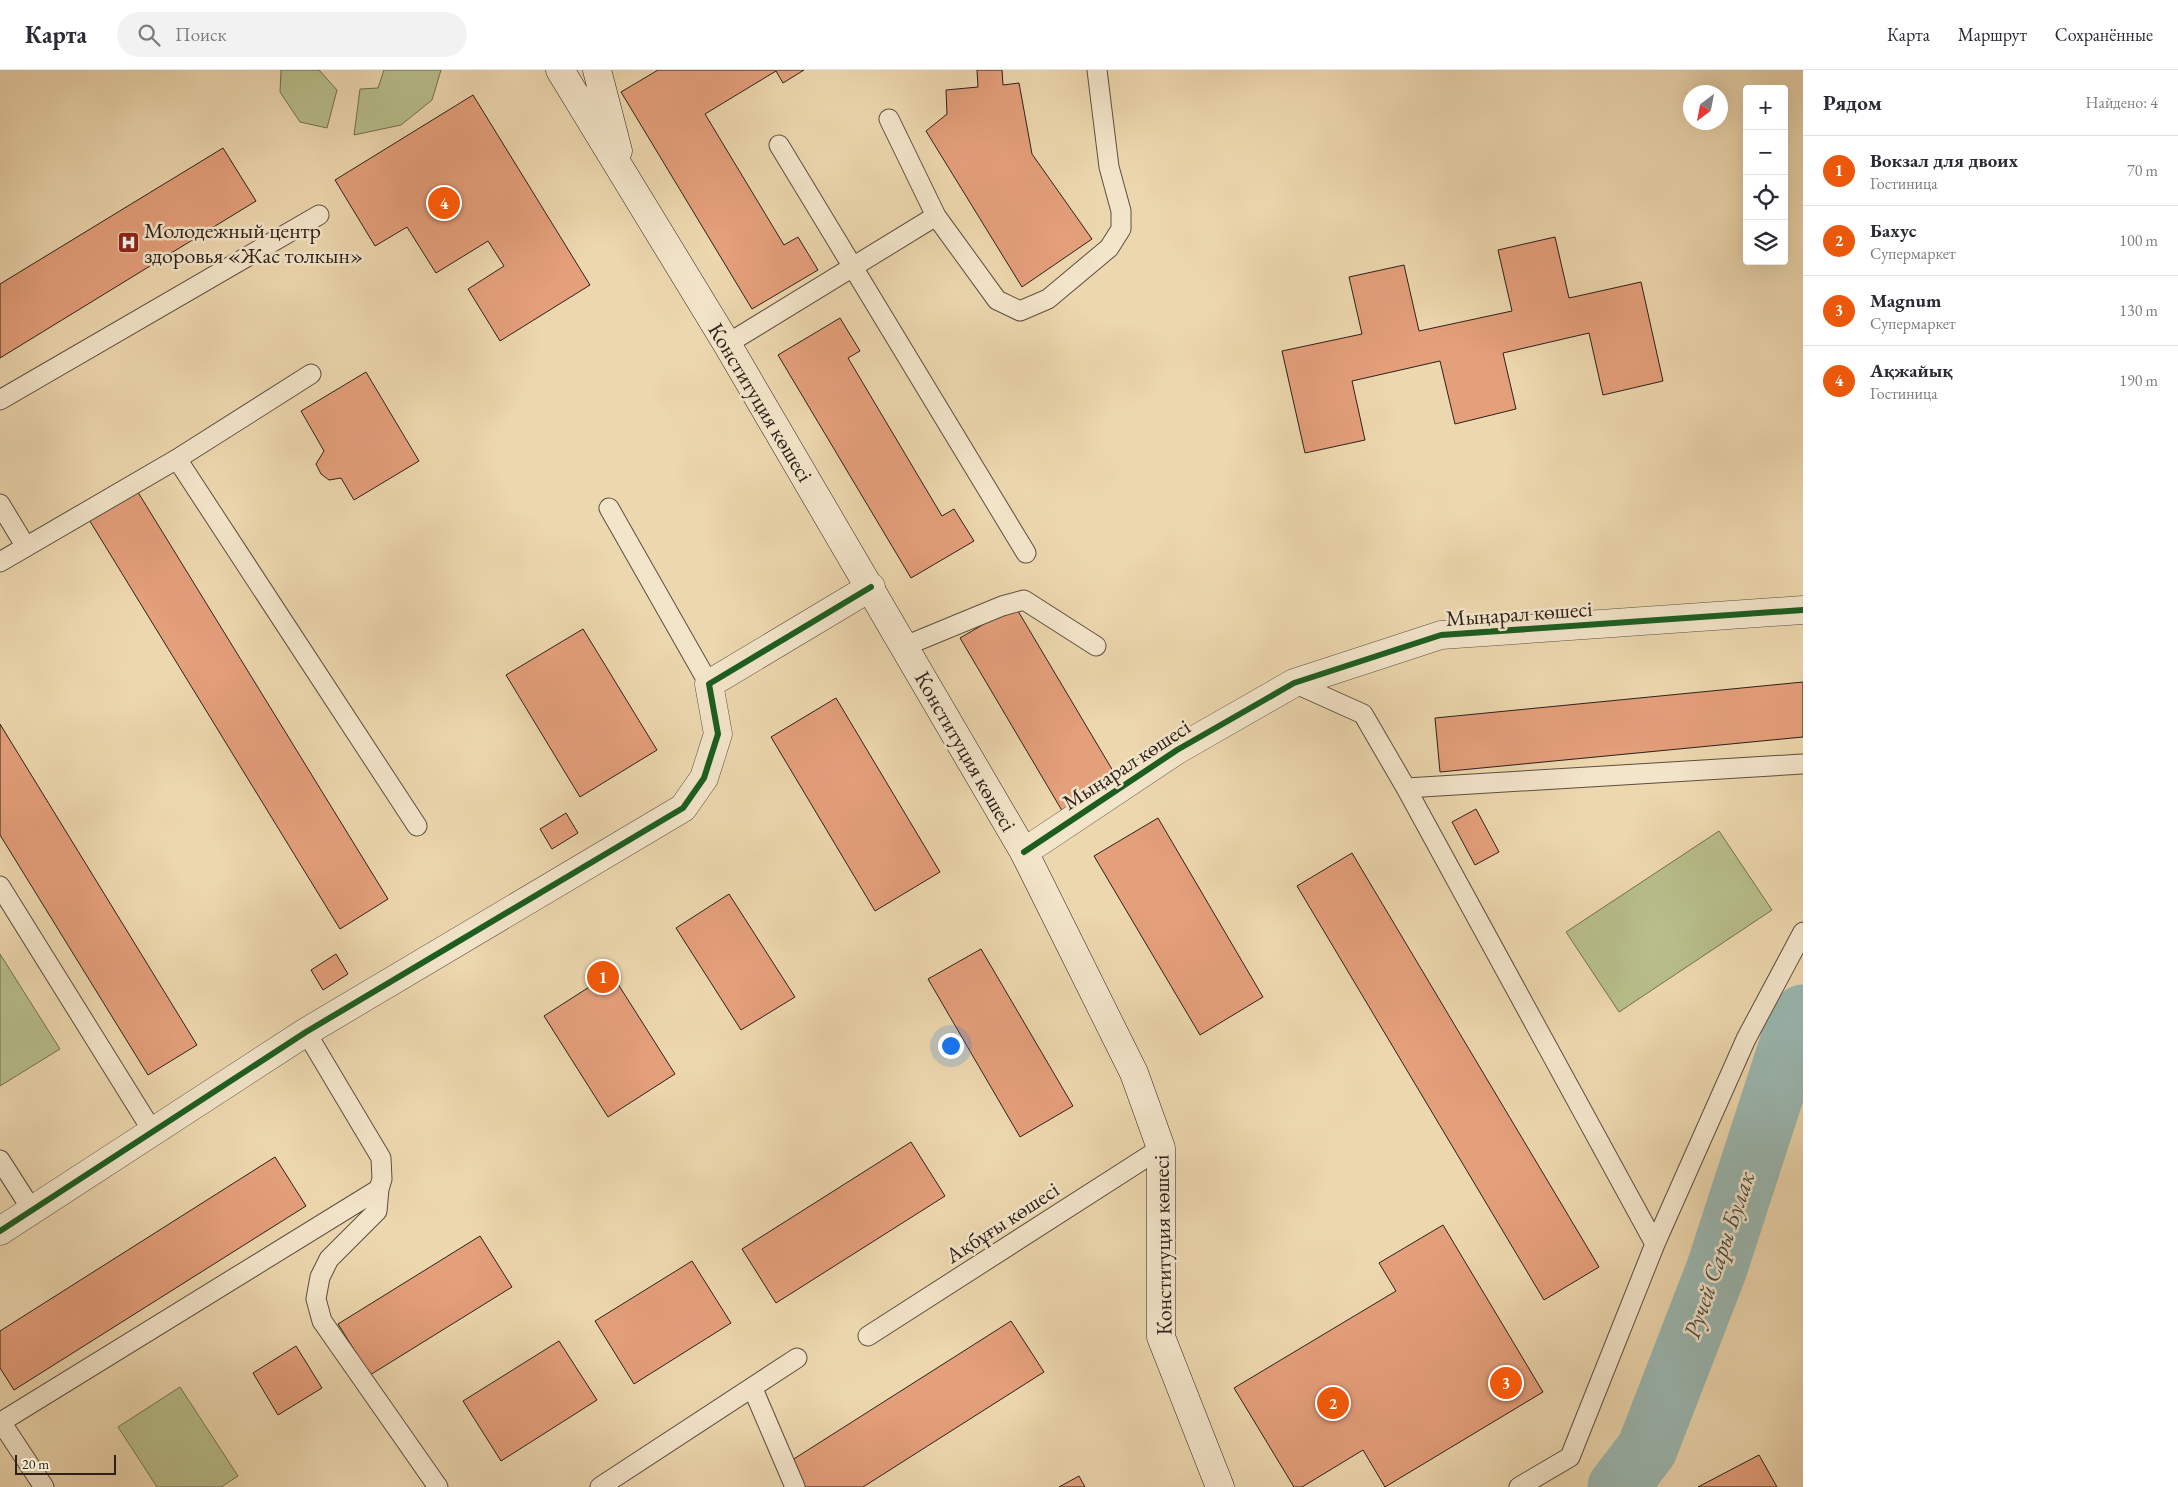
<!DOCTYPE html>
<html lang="ru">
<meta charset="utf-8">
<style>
:root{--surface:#fff;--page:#f2f2f3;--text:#2b2b33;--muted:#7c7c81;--line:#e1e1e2;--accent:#ea580c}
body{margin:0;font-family:"EB Garamond",serif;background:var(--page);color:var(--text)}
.controls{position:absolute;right:15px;top:15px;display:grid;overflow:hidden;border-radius:5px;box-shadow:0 5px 20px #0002}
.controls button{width:45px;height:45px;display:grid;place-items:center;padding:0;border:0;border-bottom:1px solid var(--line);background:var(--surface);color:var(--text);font:25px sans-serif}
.compass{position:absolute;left:1683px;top:15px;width:45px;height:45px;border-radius:50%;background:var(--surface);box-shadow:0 5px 20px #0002;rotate:212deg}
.scale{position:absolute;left:15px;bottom:12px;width:101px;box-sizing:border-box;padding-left:5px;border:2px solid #2c201b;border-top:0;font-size:14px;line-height:18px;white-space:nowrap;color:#2c201b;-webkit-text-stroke:4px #f3e5ca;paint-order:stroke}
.you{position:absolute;left:950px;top:975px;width:18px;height:18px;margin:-12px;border:4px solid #fff;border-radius:50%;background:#1a73e8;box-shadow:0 0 0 8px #1a73e833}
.badge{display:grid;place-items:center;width:32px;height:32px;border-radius:50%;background:var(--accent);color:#fff;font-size:16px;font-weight:700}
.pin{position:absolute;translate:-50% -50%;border:2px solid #fff;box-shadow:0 1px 5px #0006}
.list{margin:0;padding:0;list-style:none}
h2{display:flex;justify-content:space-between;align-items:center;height:65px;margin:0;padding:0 20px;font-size:21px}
h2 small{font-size:16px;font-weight:400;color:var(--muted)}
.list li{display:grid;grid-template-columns:32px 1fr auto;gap:15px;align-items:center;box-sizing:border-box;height:70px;padding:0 20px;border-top:1px solid var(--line)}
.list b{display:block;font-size:19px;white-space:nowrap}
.list p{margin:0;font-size:16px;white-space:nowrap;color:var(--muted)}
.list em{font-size:16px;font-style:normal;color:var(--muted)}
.icon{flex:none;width:28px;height:28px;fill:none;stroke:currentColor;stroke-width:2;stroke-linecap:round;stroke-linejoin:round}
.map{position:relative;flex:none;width:1803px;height:1417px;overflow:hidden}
header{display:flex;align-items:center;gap:30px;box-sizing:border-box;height:70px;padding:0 25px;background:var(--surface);border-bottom:1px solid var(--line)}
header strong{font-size:24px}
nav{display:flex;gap:28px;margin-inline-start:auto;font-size:18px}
.search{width:350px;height:45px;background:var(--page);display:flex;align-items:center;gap:12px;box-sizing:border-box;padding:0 18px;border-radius:28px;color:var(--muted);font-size:19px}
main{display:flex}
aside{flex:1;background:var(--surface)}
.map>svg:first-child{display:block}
.green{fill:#b7be8b;stroke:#726f53}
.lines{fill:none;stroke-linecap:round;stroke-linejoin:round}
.river{stroke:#9bb8b2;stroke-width:61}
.building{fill:#e49f7b;stroke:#2c201b}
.lane-casing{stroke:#5c4e40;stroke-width:21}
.street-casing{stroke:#5c4e40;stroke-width:29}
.secondary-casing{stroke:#2c201b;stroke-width:29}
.lane{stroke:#f3e5ca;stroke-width:19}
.street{stroke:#f3e5ca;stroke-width:28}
.secondary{stroke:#f3e5ca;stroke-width:28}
.cycleway-casing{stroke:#f3e5ca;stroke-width:9}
.cycleway{stroke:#1b5e20;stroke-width:6}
.labels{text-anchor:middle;stroke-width:5;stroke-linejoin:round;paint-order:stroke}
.poi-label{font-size:22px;fill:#2c201b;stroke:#f3e5ca;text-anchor:start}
.street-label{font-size:22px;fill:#2c201b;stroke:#f3e5ca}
.water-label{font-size:24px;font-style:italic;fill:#4d4e48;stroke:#f3e5ca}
</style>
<header>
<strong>Карта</strong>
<div class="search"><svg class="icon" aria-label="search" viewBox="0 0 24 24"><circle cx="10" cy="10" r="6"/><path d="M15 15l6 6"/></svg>Поиск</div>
<nav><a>Карта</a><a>Маршрут</a><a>Сохранённые</a></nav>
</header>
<main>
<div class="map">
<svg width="1803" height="1417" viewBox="0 0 1803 1417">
<rect width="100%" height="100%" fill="#edd7ae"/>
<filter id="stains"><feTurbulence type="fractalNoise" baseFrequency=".004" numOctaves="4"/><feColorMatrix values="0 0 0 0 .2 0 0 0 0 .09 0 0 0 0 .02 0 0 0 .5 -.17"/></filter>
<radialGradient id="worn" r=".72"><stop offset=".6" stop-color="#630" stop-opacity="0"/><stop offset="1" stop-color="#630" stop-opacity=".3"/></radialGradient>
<path class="green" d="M281,0H319L337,20L327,58L300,52L280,22Z
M384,0H441L432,30L401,55L354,65L360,19L378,18Z
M1719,761L1772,840L1619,942L1566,862Z
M0,884L60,979L0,1016Z
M180,1317L238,1406L221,1417H157L118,1357Z"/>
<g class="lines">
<path class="river" d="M1618,1417L1647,1379L1717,1198L1795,958L1803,945"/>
</g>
<path class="building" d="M658,0H804L783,13L776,1L705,44L784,175L798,167L818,200L752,239L621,22Z
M977,0H1002L1003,15L1019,13L1032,84L1092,169L1022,217L926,61L947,44L946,20L978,17Z
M473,25L590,215L500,271L468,219L504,196L488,171L436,203L407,157L375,176L335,110Z
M223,78L256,131L0,288V214Z
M1555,167L1569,228L1641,212L1663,311L1603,325L1589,263L1503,283L1516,339L1455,354L1440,291L1352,311L1365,370L1305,383L1282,281L1362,264L1349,207L1404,195L1419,261L1512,241L1498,180Z
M840,248L860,281L848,288L942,446L954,439L974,471L911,508L778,285Z
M366,302L419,391L354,430L341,408L329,410L321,404L316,394L324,381L301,341Z
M136,419L388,829L340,859L88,448Z
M1015,536L1119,711L1064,744L960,568Z
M583,559L657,680L580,727L506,605Z
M1803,612V667L1440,702L1435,648Z
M836,628L940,802L875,841L771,667Z
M0,654L197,975L148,1005L0,765Z
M1476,739L1499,782L1475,795L1452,752Z
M566,743L578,763L552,779L540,759Z
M1158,748L1263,927L1200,965L1094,786Z
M1352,783L1599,1197L1544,1230L1297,816Z
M729,824L795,927L741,960L676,858Z
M981,879L1073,1036L1020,1067L928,909Z
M336,884L348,904L323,920L311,900Z
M611,903L675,1004L608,1047L544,946Z
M911,1072L945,1126L776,1233L742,1179Z
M275,1087L306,1136L14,1320L0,1298V1261Z
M1443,1155L1543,1322L1385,1417L1363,1380L1302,1417H1294L1234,1318L1396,1221L1379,1193Z
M480,1166L512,1217L370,1305L338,1254Z
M692,1191L731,1253L634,1314L595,1251Z
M1011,1251L1044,1302L863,1417H805L789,1392Z
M559,1271L597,1330L501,1391L463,1331Z
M296,1276L322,1318L278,1345L253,1303Z
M1759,1385L1777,1417H1698Z
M1079,1406L1085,1417H1059Z"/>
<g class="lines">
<defs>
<path id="lane" d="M779,75L1026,483
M936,146L997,230L1020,241L1048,229L1109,178L1121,159V141L1109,97L1097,0
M727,274L936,146L889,49
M0,330L319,145
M177,389L417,756
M0,434L26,477
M609,438L709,614
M0,492L177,389L311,304
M905,576L1002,536L1024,530L1096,576
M1294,613L1363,644L1406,718L1655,1174
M1406,718L1803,694
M0,816L153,1062
M306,962L381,1088L382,1109L379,1119L377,1141L329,1189L320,1207L316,1229L322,1251L438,1417
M0,1090L32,1140
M868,1266L1161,1078
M753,1319L795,1417
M44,1417L1,1352L379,1119
M600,1417L797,1288
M1519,1417L1570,1387L1655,1174L1746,969L1803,862"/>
<path id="street" d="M1024,782L1177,680L1294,613L1441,565L1803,540
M0,1161L306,962L683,738L704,708L718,664L709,614L871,517"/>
<path id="secondary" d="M560,0L727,274L1024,782L1134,1003L1161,1078V1267L1220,1417
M597,0L618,81"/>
</defs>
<use href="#lane" class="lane-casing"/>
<use href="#street" class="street-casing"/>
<use href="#secondary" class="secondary-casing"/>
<use href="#lane" class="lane"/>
<use href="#street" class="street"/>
<use href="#secondary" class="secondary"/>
<defs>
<path id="cycleway" d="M1024,782L1177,680L1294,613L1441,565L1803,540
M0,1161L306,962L683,738L704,708L718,664L709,614L871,517"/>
</defs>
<use href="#cycleway" class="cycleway-casing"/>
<use href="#cycleway" class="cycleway"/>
</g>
<defs>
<symbol id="hospital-square" viewBox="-11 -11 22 22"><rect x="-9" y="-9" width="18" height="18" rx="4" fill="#8f2418" stroke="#f3e5ca"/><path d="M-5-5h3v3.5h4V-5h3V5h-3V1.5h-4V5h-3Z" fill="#fff"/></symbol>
</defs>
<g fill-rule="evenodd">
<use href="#hospital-square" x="116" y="160" width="25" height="25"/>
</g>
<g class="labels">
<g class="poi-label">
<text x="144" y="168">Молодежный центр<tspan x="144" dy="25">здоровья «Жас толкын»</tspan></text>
</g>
<g class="street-label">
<text transform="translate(761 332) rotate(59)" y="8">Конституция көшесі</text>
<text transform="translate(1519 543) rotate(-4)" y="8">Мыңарал көшесі</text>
<text transform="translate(966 681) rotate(60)" y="8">Конституция көшесі</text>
<text transform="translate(1126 694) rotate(-33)" y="8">Мыңарал көшесі</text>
<text transform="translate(1002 1152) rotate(-33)" y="8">Ақбұғы көшесі</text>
<text transform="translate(1162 1175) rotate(-91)" y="8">Конституция көшесі</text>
</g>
<g class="water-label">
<text transform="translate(1719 1185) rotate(-71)" y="8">Ручей Сары Булак</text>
</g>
</g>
<rect width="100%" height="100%" filter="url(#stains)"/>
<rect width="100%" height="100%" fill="url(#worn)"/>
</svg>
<div class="controls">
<button>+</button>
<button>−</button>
<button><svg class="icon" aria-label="locate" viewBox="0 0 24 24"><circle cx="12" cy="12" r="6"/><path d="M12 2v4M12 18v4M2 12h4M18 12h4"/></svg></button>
<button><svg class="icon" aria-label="layers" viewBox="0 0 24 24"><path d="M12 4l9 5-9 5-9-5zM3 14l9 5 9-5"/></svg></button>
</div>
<svg class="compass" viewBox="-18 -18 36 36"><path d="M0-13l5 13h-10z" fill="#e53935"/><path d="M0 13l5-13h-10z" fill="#7c7c81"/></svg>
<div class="scale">20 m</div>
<div class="you"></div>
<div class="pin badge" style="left:603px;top:907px">1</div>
<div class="pin badge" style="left:1333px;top:1333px">2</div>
<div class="pin badge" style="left:1506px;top:1313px">3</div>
<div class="pin badge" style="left:444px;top:133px">4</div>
</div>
<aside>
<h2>Рядом<small>Найдено: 4</small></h2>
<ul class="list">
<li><span class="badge">1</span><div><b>Вокзал для двоих</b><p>Гостиница</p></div><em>70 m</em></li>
<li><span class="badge">2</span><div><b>Бахус</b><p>Супермаркет</p></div><em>100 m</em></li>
<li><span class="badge">3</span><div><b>Magnum</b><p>Супермаркет</p></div><em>130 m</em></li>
<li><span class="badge">4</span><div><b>Ақжайық</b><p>Гостиница</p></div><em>190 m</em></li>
</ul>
</aside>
</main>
